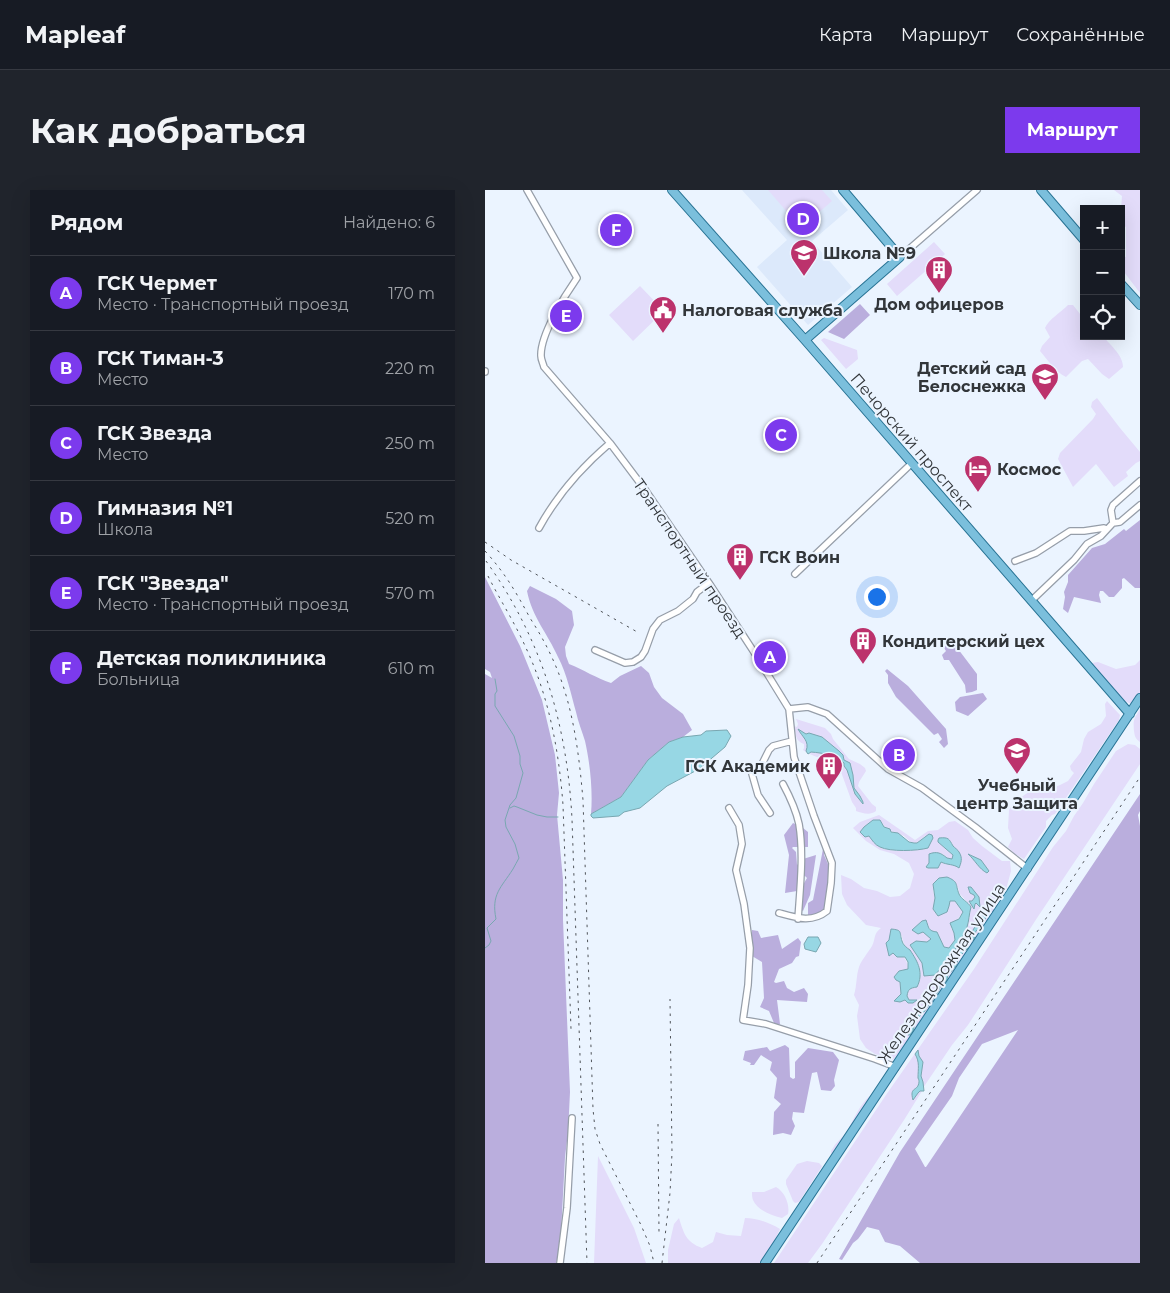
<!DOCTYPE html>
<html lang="ru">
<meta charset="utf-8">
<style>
:root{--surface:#171b24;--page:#20242c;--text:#f1f3f6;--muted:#9ea1a6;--line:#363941;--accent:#7c3aed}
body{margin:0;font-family:Montserrat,sans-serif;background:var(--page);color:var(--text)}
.controls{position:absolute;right:15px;top:15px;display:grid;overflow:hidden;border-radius:0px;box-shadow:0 5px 20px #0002}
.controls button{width:45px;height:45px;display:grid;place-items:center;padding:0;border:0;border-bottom:1px solid var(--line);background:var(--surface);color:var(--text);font:25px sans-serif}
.you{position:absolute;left:391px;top:406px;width:18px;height:18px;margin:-12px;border:4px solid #fff;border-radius:50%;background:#1a73e8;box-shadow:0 0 0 8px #1a73e833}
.badge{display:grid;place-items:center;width:32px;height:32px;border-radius:50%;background:var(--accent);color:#fff;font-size:16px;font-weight:700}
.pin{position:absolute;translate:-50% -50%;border:2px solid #fff;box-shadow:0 1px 5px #0006}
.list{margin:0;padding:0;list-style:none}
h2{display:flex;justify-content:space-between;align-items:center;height:65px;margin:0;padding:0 20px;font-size:21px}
h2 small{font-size:16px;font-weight:400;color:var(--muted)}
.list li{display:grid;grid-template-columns:32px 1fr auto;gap:15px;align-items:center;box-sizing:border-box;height:75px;padding:0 20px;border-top:1px solid var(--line)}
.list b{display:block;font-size:19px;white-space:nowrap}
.list p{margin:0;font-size:16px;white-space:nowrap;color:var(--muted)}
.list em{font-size:16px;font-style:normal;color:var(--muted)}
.icon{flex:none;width:28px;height:28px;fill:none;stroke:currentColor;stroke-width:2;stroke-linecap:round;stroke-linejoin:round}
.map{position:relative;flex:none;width:655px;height:1073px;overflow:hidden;border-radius:0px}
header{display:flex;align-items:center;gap:30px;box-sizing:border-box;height:70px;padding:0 25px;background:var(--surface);border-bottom:1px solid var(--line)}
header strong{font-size:24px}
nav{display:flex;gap:28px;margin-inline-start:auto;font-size:18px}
.intro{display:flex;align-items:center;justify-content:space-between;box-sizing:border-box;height:120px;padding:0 30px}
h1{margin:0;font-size:35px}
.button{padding:12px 22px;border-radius:0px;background:var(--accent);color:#fff;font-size:18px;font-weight:700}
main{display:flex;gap:30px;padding:0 30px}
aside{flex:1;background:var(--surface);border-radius:0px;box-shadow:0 5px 20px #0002}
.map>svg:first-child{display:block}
.built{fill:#dce9fb}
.green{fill:#e3dcfa;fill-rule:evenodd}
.forest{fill:#baaedd;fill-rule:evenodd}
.water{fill:#97d7e4;stroke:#79a7b1}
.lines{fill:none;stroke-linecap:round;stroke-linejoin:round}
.stream{stroke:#79a7b1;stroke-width:1}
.minor-casing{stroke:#969ea9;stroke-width:8}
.major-casing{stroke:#287394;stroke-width:10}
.minor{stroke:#fff;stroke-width:5.5}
.major{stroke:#7bbfdc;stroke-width:8}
.rail{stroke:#50545a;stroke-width:1;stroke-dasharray:2.5 5;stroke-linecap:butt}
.labels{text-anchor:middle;stroke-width:4;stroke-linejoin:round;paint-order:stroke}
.poi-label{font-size:16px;font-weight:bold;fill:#32363a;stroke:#ebf4ff;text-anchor:start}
.street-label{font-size:16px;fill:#32363a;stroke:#ebf4ff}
</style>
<header>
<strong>Mapleaf</strong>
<nav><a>Карта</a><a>Маршрут</a><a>Сохранённые</a></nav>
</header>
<div class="intro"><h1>Как добраться</h1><a class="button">Маршрут</a></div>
<main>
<aside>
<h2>Рядом<small>Найдено: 6</small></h2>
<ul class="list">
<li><span class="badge">A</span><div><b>ГСК Чермет</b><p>Место · Транспортный проезд</p></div><em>170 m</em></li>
<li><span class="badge">B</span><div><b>ГСК Тиман-3</b><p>Место</p></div><em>220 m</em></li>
<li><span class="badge">C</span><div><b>ГСК Звезда</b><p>Место</p></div><em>250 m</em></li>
<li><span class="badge">D</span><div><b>Гимназия №1</b><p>Школа</p></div><em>520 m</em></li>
<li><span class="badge">E</span><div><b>ГСК &quot;Звезда&quot;</b><p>Место · Транспортный проезд</p></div><em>570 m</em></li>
<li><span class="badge">F</span><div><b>Детская поликлиника</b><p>Больница</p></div><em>610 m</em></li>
</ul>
</aside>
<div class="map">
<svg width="655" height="1073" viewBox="0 0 655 1073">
<rect width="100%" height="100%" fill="#ebf4ff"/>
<path class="built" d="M257,0H346L363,20L327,51L367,97L323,135L272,77L302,50Z"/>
<path class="green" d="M283,0H337L347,11L316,38Z
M629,0H655V103L636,78V66L641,67V37L636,34V19L637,6Z
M449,52L460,64L412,106L402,94Z
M155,96L179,121L148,151L124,125Z
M583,115H588L599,129V146H618C625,155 638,165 638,177L624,189L617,184L603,169L597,171L581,187C570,182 563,170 555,161L557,156L565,147L560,138C563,130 576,122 583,115Z
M339,148L372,160L373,169L361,179L336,150Z
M612,208L635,238L655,262V271L651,273L641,282L643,286L629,297L611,274L588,297L573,269L575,263L608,229L611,224L606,217L607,212Z
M655,470V505L647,514C634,511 618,488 609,478L607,473L613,472L631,479L650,475Z
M622,511L635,525L634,530L570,624L567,625L561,631V637L539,669L530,664L523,657L527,649L523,638L524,620L529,612L551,597H570L575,595L583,591L589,583L586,580L585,576L596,562L599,549L603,542L616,534L621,526L620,514Z
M655,519V552C650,548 650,547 649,541C648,529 649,529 655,519Z
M311,529L340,538L346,544L348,549L364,569L375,574L380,578L381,581L374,592L373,596L387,614L391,617V621C385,626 377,623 371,621V618L367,612L352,571C344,573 325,565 318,560L319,558V554C309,550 312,545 309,536L312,537L313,534Z
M643,554L650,555L655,559V574L552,728L496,815L483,835L467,855L438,898L439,901H437L419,930L337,1054L323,1073H289L401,905L489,779L568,657L581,641L589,626L598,613L609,594L631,561Z
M394,625L430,650L443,641L453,640L464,632L470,631L483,640L488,648L497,656L517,671H525L526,681L519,707L478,770L453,803L427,845L408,870L390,864L381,858L375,849L372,826L374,815L369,805C372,795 371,786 374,777C377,769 383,763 387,756C391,748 388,744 396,738L381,735L362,715L357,704L356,685L366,689L379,698L392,701L405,707L415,706L425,698L429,684L424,673L409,664L395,660L381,651L368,638L375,632ZM392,630L398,634C401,641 407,641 414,644C423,646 422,653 432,653L440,646L443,658C432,661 402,663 393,656C387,651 383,644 379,637L388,631ZM454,648C471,646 471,665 472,677L470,675L460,674L456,672L453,678H443L442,675L444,673V664L449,663L458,664L462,668L467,669L468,665C463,661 456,656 453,650ZM473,697L474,703L484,714L485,725L482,738L475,751L457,776L439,786L437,773L425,755L436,751L442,752L447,750L438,742L428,740L437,731L443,735L446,741L452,742L459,757L464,758L470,750L469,743L466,738L478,722L470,711H465L464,716L462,722L452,725L448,719L450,708L448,700ZM503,717V723L497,735L491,741L489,749L483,754V758L474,767L471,776L463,785L462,790L456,795L453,802L439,822L431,830L430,837L425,845L423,843L434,824L443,815L450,800L467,777L483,746L488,741ZM417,745C417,763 445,771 432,797C425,798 423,799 422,806L424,810L428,811L421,810L415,792L409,787L415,781L423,779C422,764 415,766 403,761Z
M388,903L390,904L347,966C346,961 345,962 348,958C351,952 357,948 361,943C369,929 375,913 388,903Z
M113,966L149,1038L161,1073H109Z
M322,971L334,973L337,976L336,978L314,1012L310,1013L308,1011L301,994V990L312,974Z
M291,997C300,1002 305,1015 303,1024L297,1028C287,1026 272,1020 268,1010C267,1008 267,1004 267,1002H279Z
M194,1028C199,1044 201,1052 217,1058L228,1052L231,1042L242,1045L256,1046L260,1028C272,1028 285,1033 295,1039L290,1050L275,1073H183V1060L189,1034Z"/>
<path class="forest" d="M375,114L385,125L359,149L343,142Z
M655,330V398H650L639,388L637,389V398L629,407H624L618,401H615L614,405L616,413L589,407L583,423L578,419L580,407L579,402L583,392V385L607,358L620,354L639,339L641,341Z
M0,387L35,456L57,510L70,565L74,603L72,625L78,690V730L85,902L83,943L80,967L75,1061L71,1073H0V484L7,488L5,482L0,479Z
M45,396L71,409L87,421L89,435L80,457L81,466L84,474C99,480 111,488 126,493L135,486L156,476L164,483L169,497L177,508L198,524L207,540L198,547L184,552L163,570L136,607L106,624C108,601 105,573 100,551C97,541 93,532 91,522C86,504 82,484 73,467C63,444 47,427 42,401Z
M460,451L462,454L470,455L492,484V500L487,502L481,503L480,495L464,470H459L457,465L461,461L456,453Z
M402,479L423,496L461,539L463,554L459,558L454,552L457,549L453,543L449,545L411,507L403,493V485L400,481Z
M498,503L502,509L483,526L471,521L470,512L475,507Z
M655,604V621L653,625L655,636V1073H435L415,1056L400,1052L394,1040L382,1037L373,1049L368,1053L357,1070L354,1069L415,962ZM533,840L441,977H440L430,959L467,906L474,888L497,854Z
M308,633L318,638L323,642V657H308L307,658L311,662L312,675L318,669L331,665L325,705L318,721L315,719V700L322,688L320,686H317L312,701L300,703L304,665L299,645Z
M338,659L339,661V665L343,674L344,690L339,722L331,726H323V713L328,710Z
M267,740L273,741L276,748L293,745L297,759L313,748L316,752L314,766L311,767L307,773L294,779L289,792L291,793L299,791L302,798L309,802L319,798L323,804L322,812L292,810L295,834L292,835L289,833L284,821L275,817L279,808L277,772L267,766Z
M300,855L304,858L305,887L308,889L310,888V872L323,858L348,862L354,870L349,890L350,896L346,901L336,900L332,882L327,883L319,923L308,922L307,929L310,936L306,945L298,943L288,945L289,922L296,914L289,908L292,888L285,880L287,872L276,865L269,875H265L266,873L258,870L260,861L282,857L285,861Z"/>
<path class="water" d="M313,539L321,544L324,543L337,547L354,561L358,565L359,570L365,573L368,585L369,598L375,606L378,612V614L370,604L362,580L359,576V573C350,565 338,563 326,562L323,564L321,561C325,551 317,547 313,539Z
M242,540L246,546L240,557L214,579L182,596L155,618L139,622L134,626L108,628L106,626V624L136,607L163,570L184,552L198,547L216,545L221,541Z
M388,630H395L399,637L405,639L406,642L413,643L424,652L429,653H432L444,644L447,645L448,648L443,658C432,661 405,662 395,657C390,655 387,650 384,646L380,647L375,642L379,637Z
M454,648C464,647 464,649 468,656C470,658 473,660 474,662C478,668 476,673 474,678C469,674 462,675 456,672L453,678H443L441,677L444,673V664C452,661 456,663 462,668L467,669L468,665L453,652V650Z
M483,664L496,670L504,681L502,683C494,679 490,670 483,664Z
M462,687C474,692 470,694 474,704C476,709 483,712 486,717C484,724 484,731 482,737C475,755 462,771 450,785L439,786L437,773L425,755L431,751L442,752L446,749L438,742L433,744L427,740L437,731L441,730C444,738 443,741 452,742L459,757L464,758L470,750L469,743L465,733L474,729L478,722L470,711H465L464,716L462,722L453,726L448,719L450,708L448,694L454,688Z
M483,697H486L494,707L495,717L491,713L490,714L489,719L484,711H487L490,707L489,705L485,703Z
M503,716V723L497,735L491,741L489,749L483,754V758L474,767L471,776L463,785L462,790L456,795L453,802L439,822L431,830L428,841L425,845H423V843L434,824L443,815L450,800L467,777L473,764L470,762L471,759L475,760L478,756Z
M406,739C418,740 414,742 417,751C418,755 422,758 425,760C433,772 439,783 432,797C425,798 423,799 422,806L424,810H432L428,813H423L420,810L415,812L409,811L416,804L415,792L411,790L409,787L414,781L423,779V772L420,767H412L408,763L404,766L401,753L404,750Z
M323,747H333L336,753L331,762L320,759L319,754Z
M433,860L434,866L438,872L436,886L438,892L439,901H435L433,903L428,910C424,896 433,902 434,892C434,891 434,890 433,888C433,879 435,872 430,864Z"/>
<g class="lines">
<path class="stream" d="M25,618L29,616L32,617L52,625L62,627H73
M0,758L4,755L6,751L2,738L11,729C6,704 16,698 28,679C30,675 32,672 34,668L30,654L21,637L20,630L25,615L31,608L38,583L35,574V566L29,546L10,516V504L12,501L10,489"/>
<defs>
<path id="minor" d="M42,0L92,88C80,105 55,145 56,166C56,170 58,173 59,177L125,253L161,301L224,393L267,459L304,519L309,567L329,626L347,673L346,693L342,721C327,733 312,728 294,723
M415,67L492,0
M0,181V182
M628,333L626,320L628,315L655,291
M54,338C72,305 97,277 125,253
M530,371L551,363L585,341H599L619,338L622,339
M310,384L427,273
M546,411L589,370L602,354L616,346L628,333L635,332L655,315
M110,460L140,473L148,472L156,467L160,461L168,439L175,430L193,421L208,409L212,402L224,393
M304,519L323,517L342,524L403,579L437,598L490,637L543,679
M298,594C305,607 311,620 314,634C319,664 315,699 313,729
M244,618L254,635L257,654L251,680L259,714L265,758L263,795L258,830L281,834L390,869L411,877
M285,623L273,605L267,584L277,574L284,560L288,556L307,551
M75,1073L82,1018L87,928"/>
<path id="major" d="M187,0L320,150L645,524
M556,0L599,50
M636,94L655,115
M320,150L415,67L358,0
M280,1073L655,508"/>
</defs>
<use href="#minor" class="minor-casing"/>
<use href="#major" class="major-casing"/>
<use href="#minor" class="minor"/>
<use href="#major" class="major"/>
<path class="rail" d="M0,352L26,370L154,443
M0,361C20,383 31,402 45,428C54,442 62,456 69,472C88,515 94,563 98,610L108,919L110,939L115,954L156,1035L165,1056L169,1073
M1,371C57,449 82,534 87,629L102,1073
M3,386C15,410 30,433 41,458C64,507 74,561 78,615L86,839
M173,934L174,1043
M177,1073L185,1003L187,963L185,809
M332,1073L655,587"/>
</g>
<defs>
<symbol id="school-pin" viewBox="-11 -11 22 30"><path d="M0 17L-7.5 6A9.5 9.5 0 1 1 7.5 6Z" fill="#bc326c" stroke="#ebf4ff"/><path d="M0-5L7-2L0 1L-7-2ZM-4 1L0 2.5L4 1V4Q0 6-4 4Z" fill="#fff"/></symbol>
<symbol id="building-pin" viewBox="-11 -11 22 30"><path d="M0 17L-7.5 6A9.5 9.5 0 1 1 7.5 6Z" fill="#bc326c" stroke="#ebf4ff"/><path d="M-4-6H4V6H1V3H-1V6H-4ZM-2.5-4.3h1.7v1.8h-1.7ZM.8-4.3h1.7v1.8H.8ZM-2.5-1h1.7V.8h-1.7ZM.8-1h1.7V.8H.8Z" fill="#fff"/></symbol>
<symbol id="civic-pin" viewBox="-11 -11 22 30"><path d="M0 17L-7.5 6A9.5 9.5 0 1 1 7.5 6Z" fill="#bc326c" stroke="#ebf4ff"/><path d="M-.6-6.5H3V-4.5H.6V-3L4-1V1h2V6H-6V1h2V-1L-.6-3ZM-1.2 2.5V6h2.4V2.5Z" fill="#fff"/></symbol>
<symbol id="hotel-pin" viewBox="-11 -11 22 30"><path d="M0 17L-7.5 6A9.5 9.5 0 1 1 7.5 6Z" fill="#bc326c" stroke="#ebf4ff"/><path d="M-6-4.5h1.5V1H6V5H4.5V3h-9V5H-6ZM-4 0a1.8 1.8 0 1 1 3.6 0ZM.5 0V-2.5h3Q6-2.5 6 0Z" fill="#fff"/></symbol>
</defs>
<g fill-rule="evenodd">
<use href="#school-pin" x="303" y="47" width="32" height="43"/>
<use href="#building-pin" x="438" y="64" width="32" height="43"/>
<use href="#civic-pin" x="162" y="104" width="32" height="43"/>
<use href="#school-pin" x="544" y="171" width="32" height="43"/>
<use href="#hotel-pin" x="477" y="263" width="32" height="43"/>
<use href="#building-pin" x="239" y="351" width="32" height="43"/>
<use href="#building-pin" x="362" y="435" width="32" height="43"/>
<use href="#school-pin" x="516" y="545" width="32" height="43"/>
<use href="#building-pin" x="328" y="560" width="32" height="43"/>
</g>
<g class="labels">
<g class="poi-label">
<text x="338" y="69">Школа №9</text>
<text x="454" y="120" text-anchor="middle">Дом офицеров</text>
<text x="197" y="126">Налоговая служба</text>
<text x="541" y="184" text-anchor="end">Детский сад<tspan x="541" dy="18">Белоснежка</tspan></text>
<text x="512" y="285">Космос</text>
<text x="274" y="373">ГСК Воин</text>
<text x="397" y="457">Кондитерский цех</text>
<text x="325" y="582" text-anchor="end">ГСК Академик</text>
<text x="532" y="601" text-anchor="middle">Учебный<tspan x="532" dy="18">центр Защита</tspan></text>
</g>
<g class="street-label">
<text transform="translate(427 252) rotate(49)" y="6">Печорский проспект</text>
<text transform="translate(205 368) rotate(56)" y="6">Транспортный проезд</text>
<text transform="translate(456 783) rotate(-56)" y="6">Железнодорожная улица</text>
</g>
</g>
</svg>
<div class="controls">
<button>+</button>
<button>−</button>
<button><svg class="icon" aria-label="locate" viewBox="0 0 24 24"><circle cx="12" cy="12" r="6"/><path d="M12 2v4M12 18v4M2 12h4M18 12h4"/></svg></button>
</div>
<div class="you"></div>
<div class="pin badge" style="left:285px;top:467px">A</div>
<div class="pin badge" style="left:414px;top:565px">B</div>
<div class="pin badge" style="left:296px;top:245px">C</div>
<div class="pin badge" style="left:318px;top:29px">D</div>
<div class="pin badge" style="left:81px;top:126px">E</div>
<div class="pin badge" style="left:131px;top:40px">F</div>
</div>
</main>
